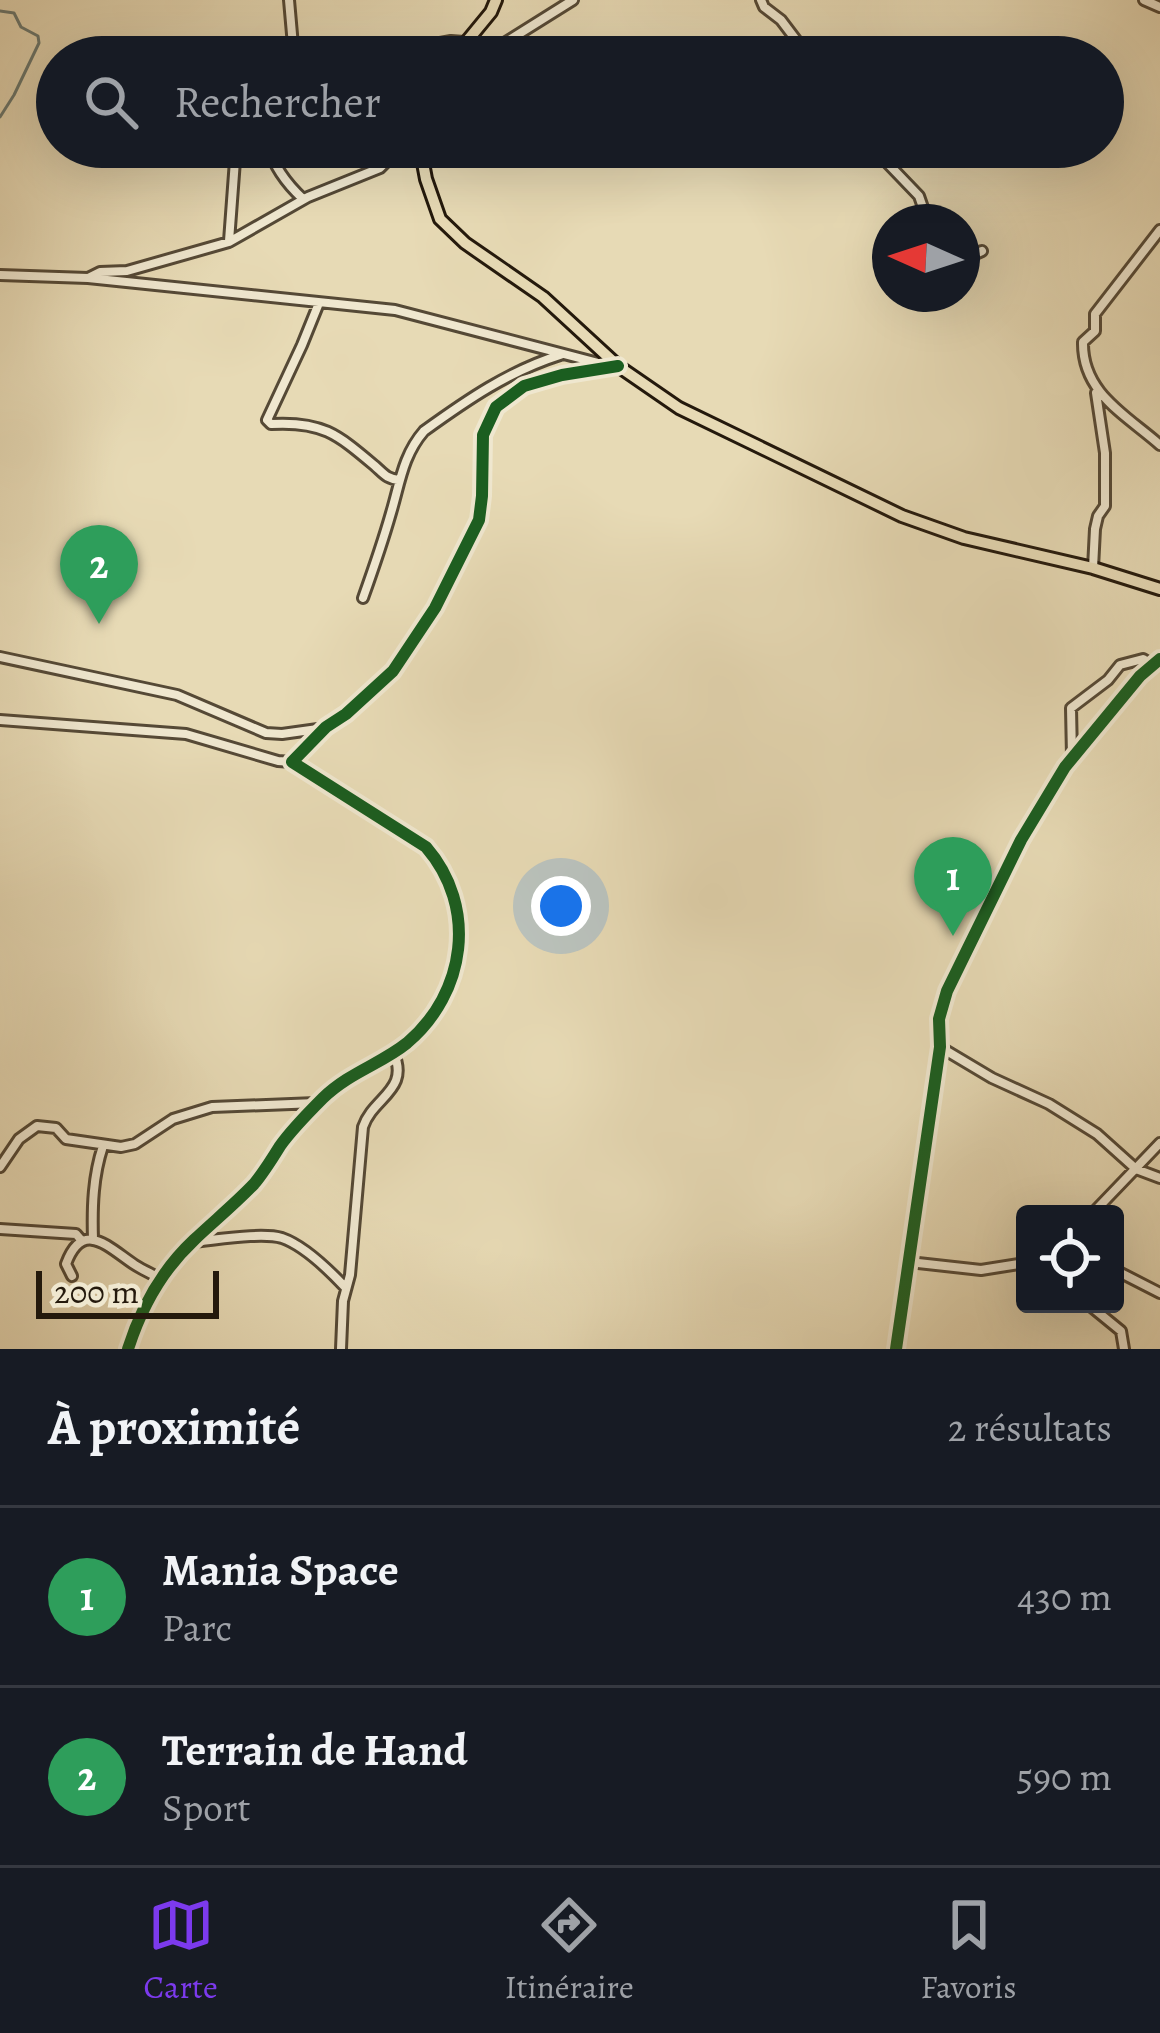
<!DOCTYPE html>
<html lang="fr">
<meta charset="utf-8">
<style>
:root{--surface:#171b24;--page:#242831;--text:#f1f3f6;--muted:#9ea1a6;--line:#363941;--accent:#7c3aed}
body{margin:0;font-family:Alegreya,serif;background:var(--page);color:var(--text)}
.controls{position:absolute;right:36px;bottom:36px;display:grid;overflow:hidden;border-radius:12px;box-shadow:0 12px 48px #0002}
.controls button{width:108px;height:108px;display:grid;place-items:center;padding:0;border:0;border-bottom:3px solid var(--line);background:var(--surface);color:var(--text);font:60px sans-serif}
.compass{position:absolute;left:872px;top:204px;width:108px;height:108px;border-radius:50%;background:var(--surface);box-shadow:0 12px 48px #0002;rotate:273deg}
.scale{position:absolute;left:36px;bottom:30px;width:183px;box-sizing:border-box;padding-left:12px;border:6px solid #24190c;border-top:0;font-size:33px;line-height:42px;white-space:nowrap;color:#24190c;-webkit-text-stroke:9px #efe7cf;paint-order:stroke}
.you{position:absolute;left:561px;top:906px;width:42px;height:42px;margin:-30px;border:9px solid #fff;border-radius:50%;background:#1a73e8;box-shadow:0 0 0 18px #1a73e833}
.badge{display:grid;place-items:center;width:78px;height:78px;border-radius:50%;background:var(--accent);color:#fff;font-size:39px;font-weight:700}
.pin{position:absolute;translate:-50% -99px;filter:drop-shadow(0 3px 6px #0008)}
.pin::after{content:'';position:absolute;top:63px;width:42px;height:36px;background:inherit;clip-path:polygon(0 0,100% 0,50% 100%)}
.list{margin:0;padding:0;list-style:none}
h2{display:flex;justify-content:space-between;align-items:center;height:156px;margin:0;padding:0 48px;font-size:51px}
h2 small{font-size:39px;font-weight:400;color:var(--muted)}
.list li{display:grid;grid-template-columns:78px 1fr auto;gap:36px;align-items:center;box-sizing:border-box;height:180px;padding:0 48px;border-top:3px solid var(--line)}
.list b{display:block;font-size:45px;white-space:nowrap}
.list p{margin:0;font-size:39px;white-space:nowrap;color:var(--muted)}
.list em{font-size:39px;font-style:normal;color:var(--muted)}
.icon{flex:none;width:66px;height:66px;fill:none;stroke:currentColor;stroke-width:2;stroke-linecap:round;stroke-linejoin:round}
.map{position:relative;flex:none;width:1160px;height:1349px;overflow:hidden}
.search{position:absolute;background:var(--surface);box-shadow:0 12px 48px #0002;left:36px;right:36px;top:36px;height:132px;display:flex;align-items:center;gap:30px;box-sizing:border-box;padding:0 42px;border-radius:66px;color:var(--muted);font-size:45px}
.sheet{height:516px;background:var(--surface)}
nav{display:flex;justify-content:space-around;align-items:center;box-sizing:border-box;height:168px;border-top:3px solid var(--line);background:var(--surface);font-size:33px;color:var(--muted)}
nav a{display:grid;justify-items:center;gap:6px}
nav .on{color:var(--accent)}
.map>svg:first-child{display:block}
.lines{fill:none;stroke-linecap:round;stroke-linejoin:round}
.stream{stroke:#6a7971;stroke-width:3}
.minor-casing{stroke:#554936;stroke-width:14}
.major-casing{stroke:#24190c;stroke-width:16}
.minor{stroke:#efe7cf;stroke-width:8}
.major{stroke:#e7dab5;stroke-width:10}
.cycleway-casing{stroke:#efe7cf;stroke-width:20}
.cycleway{stroke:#1b5e20;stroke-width:12}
</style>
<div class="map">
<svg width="1160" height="1349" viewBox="0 0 1160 1349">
<rect width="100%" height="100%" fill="#e7dab5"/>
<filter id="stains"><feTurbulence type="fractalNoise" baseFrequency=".00167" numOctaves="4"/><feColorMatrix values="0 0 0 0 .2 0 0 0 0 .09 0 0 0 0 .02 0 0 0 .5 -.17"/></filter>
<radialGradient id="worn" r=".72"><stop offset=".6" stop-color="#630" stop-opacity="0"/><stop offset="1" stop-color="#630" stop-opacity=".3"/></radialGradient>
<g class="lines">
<path class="stream" d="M0,11L14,13L21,27L38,36L39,43L14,95L0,117"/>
<defs>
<path id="minor" d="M289,0L294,57
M761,0L764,7L781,20L809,57
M1144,0L1160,7
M364,57L451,41L464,42
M482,57L573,0
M269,147C274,167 288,185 303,199
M872,147L919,196L928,222
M1160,230L1095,314V331L1083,342C1082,393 1126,415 1160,445
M229,241L236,147
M962,260L982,251
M0,275L88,278L100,272L127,271L229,242L308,197L380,168L401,147
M88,278L395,310L606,365
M319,303L302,345L267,420L271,424C322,421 337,434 375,466C384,474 387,479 399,480
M1093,568L1095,529L1098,516L1105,506V453L1096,393
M363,598C373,570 383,541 391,513C400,483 403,455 424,431C467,400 509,371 560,355
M0,657L177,695L266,733L282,734L325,728
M0,720L186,734L278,761L292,762
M1072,756L1071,708L1108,680L1120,665L1143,659L1153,665
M940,1047L992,1078L1049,1104L1097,1134L1136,1169L1160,1178
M0,1167L19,1139L37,1126L56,1128L66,1139L121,1147L135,1144L173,1119L212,1107L316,1103
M1092,1214L1160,1143
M0,1229L76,1234L82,1241
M93,1239C92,1207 93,1176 103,1146
M192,1242C216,1240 261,1232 282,1238C305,1246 329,1270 345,1287
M909,1262L981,1270L1025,1263
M1115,1270L1160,1293
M72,1276L66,1264C83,1218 109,1248 135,1265C143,1270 152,1274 161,1279
M1088,1304L1121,1331L1124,1349
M128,1349C141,1308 162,1270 194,1240C214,1221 235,1204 254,1184C264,1172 272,1159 280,1146C292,1129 308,1113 323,1098C350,1072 381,1064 407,1043C466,993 478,907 426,847L292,762C322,729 363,703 394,669C422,638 462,564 477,524C491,487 468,440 496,408C522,378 555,379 589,372C599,369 606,366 616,366
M341,1349L343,1301L350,1275L363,1127C373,1097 411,1090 393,1052
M896,1349L940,1047L939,1019L947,991L1021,840L1065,767L1140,676L1160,659"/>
<path id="major" d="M454,57L491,12L496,0
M420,147L426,179L440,219L465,243L543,297L618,366L679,408L902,516L964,538L1093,568L1160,589"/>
</defs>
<use href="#minor" class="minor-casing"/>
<use href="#major" class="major-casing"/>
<use href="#minor" class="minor"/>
<use href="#major" class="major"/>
<defs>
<path id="cycleway" d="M128,1349C141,1308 162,1270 194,1240C214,1221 235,1204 254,1184C264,1172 272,1159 280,1146C292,1129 308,1113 323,1098C350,1072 381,1064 407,1043C466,993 478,907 426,847L292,762L326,727L346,714L393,671L435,608L479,520L482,496L483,435L496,407L524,386L562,375L618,366
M896,1349L940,1047L939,1019L947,991L1021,840L1065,767L1140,676L1160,659"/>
</defs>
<use href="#cycleway" class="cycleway-casing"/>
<use href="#cycleway" class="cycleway"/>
</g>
<rect width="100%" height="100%" filter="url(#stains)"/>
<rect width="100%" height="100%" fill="url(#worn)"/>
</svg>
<div class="controls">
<button><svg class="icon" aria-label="locate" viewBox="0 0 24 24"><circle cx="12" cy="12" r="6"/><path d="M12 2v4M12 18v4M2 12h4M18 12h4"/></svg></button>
</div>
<svg class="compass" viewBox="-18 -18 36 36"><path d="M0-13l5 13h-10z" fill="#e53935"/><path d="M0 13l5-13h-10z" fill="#9ea1a6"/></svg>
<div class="scale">200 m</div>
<div class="you"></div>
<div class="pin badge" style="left:953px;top:936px;background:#2e9e5b">1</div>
<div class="pin badge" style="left:99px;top:624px;background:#2e9e5b">2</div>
<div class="search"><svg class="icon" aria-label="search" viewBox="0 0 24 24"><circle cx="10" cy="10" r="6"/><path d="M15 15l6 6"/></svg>Rechercher</div>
</div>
<section class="sheet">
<h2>À proximité<small>2 résultats</small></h2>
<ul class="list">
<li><span class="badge" style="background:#2e9e5b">1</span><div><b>Mania Space</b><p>Parc</p></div><em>430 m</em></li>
<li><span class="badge" style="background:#2e9e5b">2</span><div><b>Terrain de Hand</b><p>Sport</p></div><em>590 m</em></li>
</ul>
</section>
<nav>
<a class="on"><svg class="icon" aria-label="map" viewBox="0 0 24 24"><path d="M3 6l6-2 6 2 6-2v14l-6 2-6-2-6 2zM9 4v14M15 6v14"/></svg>Carte</a>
<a><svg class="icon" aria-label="directions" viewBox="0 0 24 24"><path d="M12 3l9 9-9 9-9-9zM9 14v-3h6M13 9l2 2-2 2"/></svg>Itinéraire</a>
<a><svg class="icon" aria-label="saved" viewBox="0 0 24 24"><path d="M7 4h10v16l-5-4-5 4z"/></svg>Favoris</a>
</nav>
